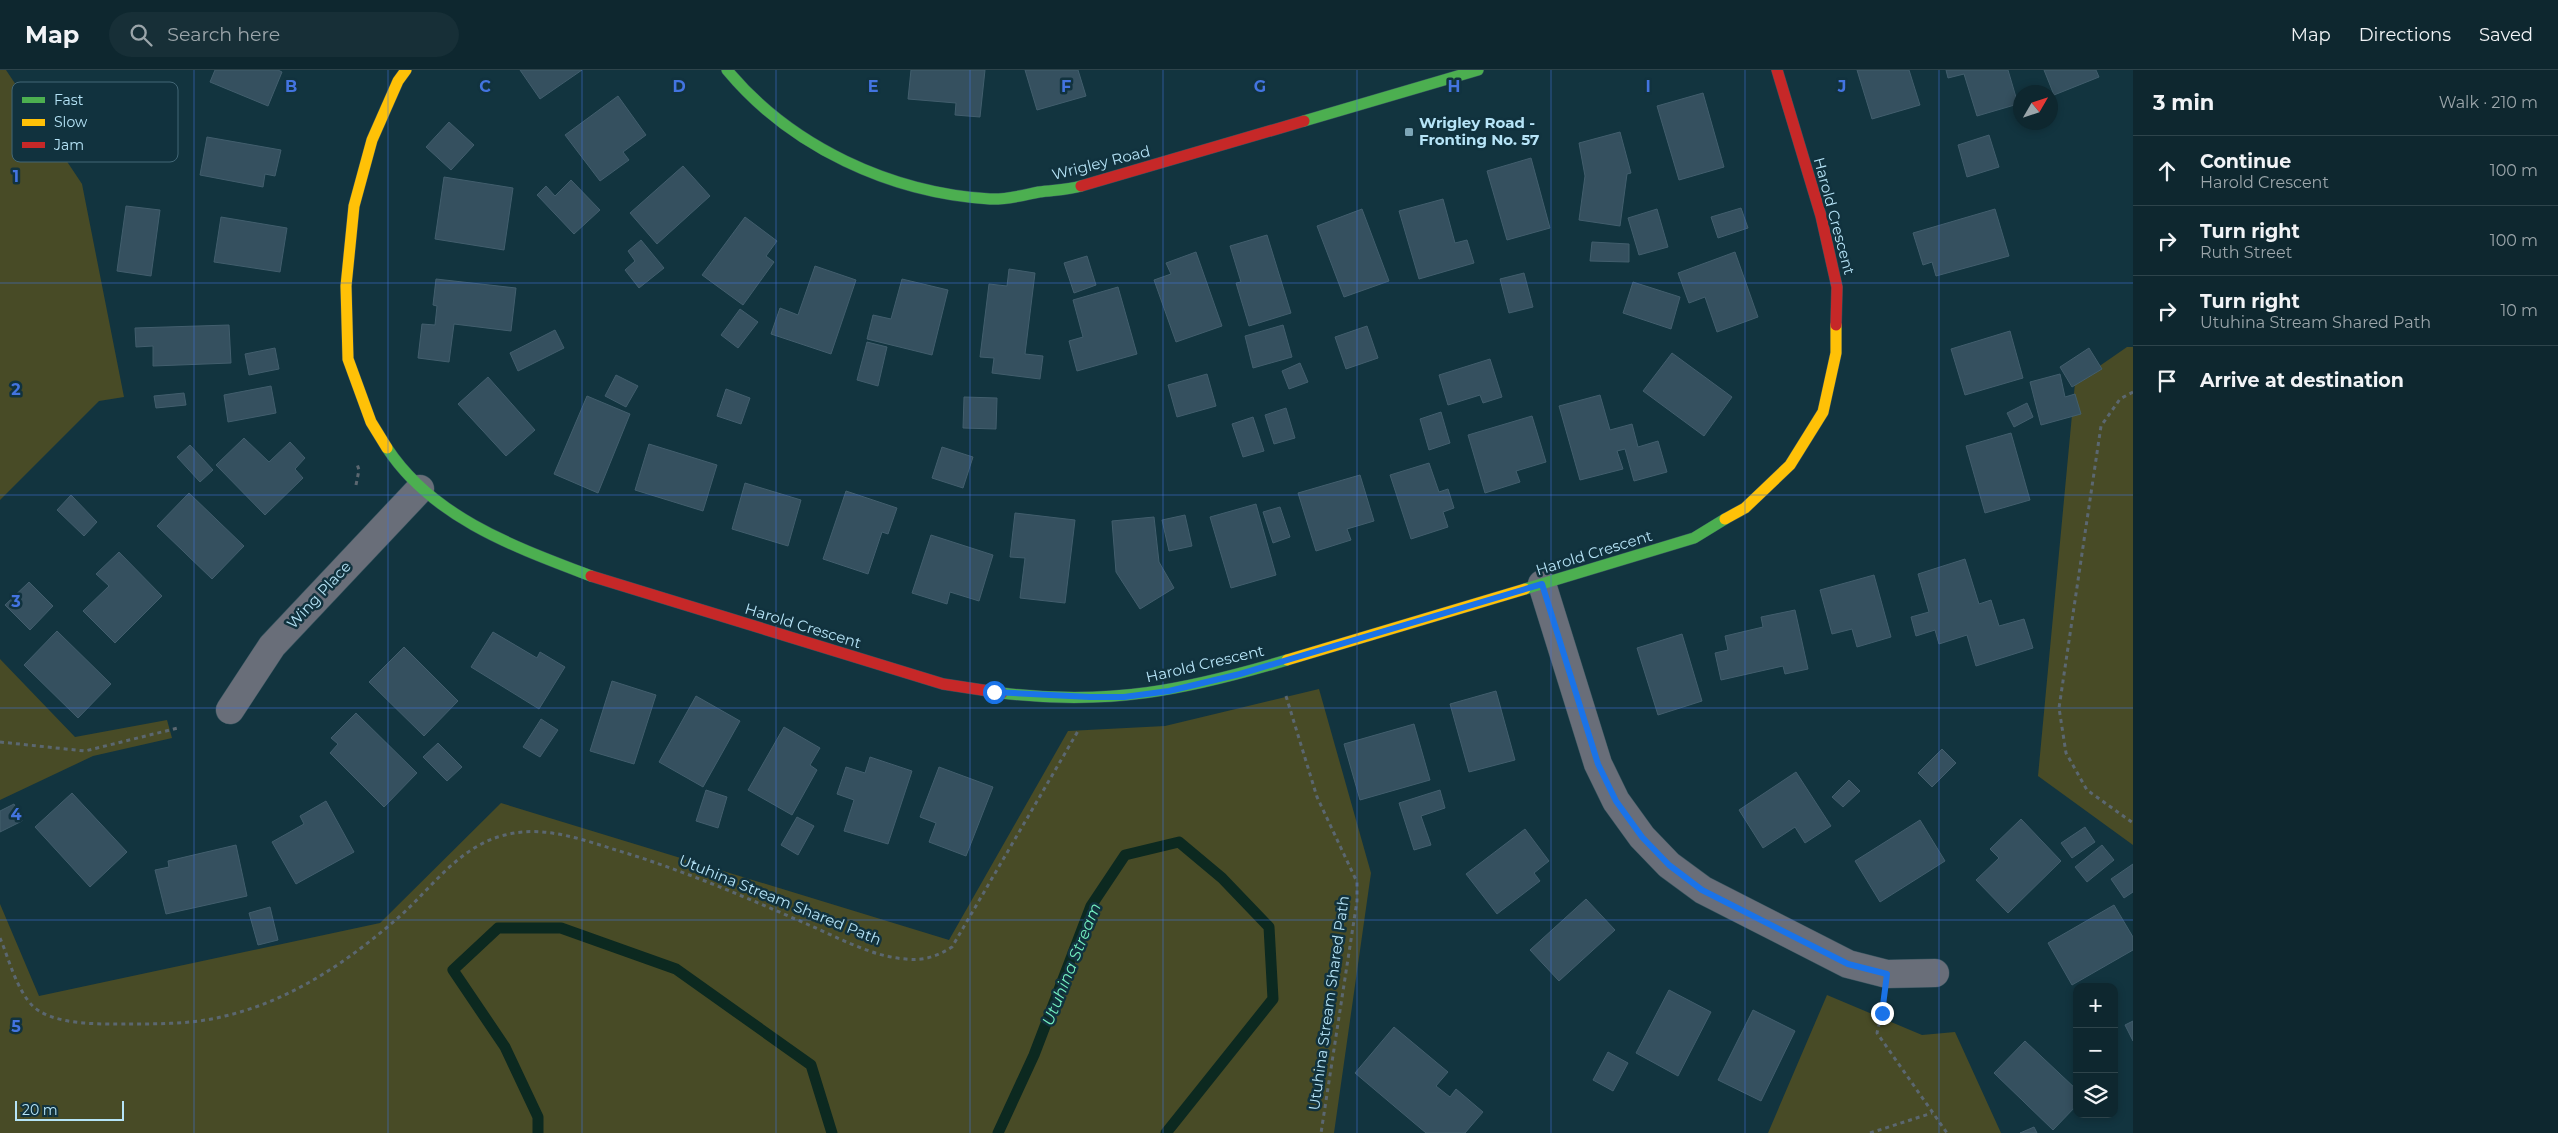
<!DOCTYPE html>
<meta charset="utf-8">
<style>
:root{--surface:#0e272f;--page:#172f37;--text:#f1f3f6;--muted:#9ba5aa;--line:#2e444b}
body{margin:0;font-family:Montserrat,sans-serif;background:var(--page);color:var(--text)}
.controls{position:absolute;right:15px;bottom:15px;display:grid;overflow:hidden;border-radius:10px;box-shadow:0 2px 8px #0003}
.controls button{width:45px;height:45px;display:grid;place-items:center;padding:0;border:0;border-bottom:1px solid var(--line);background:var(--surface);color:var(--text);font:25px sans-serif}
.compass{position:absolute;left:2013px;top:15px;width:45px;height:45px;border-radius:50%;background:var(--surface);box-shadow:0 2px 8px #0003;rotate:51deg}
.scale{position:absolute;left:15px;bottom:12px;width:109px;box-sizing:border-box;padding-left:5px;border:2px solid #b6e4f7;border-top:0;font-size:14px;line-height:18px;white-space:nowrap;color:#b6e4f7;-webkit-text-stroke:4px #11323e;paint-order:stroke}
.stop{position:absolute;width:15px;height:15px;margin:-11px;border:4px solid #1a73e8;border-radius:50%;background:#fff}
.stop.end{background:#1a73e8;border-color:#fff;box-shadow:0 1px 5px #0008}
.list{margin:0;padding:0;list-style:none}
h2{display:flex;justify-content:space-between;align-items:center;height:65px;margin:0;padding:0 20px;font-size:21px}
h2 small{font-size:16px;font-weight:400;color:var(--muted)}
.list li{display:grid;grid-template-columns:32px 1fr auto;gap:15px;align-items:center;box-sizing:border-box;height:70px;padding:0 20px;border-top:1px solid var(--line)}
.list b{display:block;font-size:19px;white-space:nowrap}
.list p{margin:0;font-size:16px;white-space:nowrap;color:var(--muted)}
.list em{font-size:16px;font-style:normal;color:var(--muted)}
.icon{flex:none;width:28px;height:28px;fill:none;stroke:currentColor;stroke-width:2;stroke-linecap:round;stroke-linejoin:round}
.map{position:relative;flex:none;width:2133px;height:1063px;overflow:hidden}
header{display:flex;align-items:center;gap:30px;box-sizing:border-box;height:70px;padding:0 25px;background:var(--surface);border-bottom:1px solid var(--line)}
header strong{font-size:24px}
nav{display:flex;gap:28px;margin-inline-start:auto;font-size:18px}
.search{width:350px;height:45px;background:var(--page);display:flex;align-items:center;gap:12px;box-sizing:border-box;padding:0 18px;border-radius:28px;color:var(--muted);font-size:19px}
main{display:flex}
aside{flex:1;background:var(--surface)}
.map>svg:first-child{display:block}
.green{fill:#484b26}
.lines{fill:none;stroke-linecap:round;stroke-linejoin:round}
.stream{stroke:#0c2920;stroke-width:11}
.building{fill:#35505f;stroke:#425e6d}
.street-casing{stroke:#33525d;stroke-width:29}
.fast-casing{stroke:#33525d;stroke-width:12}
.slow-casing{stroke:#33525d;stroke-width:12}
.jam-casing{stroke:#33525d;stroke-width:12}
.path{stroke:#5b6770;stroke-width:3;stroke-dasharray:4 4;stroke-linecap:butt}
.street{stroke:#696e79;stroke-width:28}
.fast{stroke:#4caf50;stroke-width:11}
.slow{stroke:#ffc107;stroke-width:11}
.jam{stroke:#c62828;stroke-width:11}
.route{stroke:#1a73e8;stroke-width:6}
.grid{fill:none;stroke:#4374e0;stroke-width:1;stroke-opacity:0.55}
.poi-dot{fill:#7da6b7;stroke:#11323e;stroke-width:2}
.labels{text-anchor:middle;stroke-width:5;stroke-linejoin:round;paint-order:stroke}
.poi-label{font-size:15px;font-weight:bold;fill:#b6e4f7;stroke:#11323e;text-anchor:start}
.street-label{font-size:15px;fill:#b6e4f7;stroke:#11323e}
.water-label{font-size:16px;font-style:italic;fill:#74efc0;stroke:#11323e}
.key{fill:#11323e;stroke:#436776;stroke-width:1}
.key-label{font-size:14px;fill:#b6e4f7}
.grid-label{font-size:16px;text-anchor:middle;font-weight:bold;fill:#4374e0;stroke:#11323e;stroke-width:5;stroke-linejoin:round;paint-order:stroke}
</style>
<header>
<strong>Map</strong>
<div class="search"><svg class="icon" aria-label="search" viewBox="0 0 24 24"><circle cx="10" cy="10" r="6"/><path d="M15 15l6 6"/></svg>Search here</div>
<nav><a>Map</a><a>Directions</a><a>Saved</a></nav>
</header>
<main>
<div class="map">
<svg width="2133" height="1063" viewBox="0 0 2133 1063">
<rect width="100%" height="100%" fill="#12343f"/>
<path class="green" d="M0,0H6L82,114L124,327L99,331L0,430Z
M2127,277H2133V775L2038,706L2075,313Z
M0,589L75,667L167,650L172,668L93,686L0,730Z
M1319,619L1371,803L1334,1063H0V834L39,926L380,853L501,733L949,870L1068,661L1165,656Z
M1827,925L1922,965L1955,962L2001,1063H1768Z"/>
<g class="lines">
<path class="stream" d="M538,1063V1047L505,977L453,900L498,858H561L676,899L811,995L832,1063
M998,1063L1034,985L1091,836L1125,785L1179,772L1222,808L1269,857L1273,929L1166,1063"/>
</g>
<path class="building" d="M215,0H278L282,2L268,36L210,12Z
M520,0H582L540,29Z
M911,0H985L980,47L955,45L956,33L908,29Z
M1025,0H1078L1086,26L1037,40Z
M1857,0H1909L1920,35L1872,49Z
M1946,0H2008L2018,34L1977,46L1964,4L1948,8Z
M2044,0H2096L2099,7L2054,25Z
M1703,23L1724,97L1679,110L1657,36Z
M618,26L646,65L623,82L629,90L600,111L565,65Z
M449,52L474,75L451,100L426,77Z
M1620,62L1631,103L1627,104L1620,156L1579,150L1585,106L1579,73Z
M1989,65L1999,97L1967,107L1958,75Z
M207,67L281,80L275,106L265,104L263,117L200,105Z
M1531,88L1550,158L1507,170L1487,101Z
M683,96L710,126L657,174L630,143Z
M444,107L513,118L504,180L435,169Z
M571,110L600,140L574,164L537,125L546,116L555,126Z
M1443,129L1455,173L1467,170L1474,193L1419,209L1399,141Z
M126,136L160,140L151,206L117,201Z
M1741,138L1748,158L1718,168L1711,147Z
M1362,139L1389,211L1344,227L1317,156Z
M1657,139L1668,177L1639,185L1628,148Z
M1995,139L2009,186L1936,206L1932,192L1923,195L1913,163Z
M221,147L287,158L280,202L214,192Z
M745,147L777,171L766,186L774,192L743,235L702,205Z
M1267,165L1291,243L1249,256L1236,213L1241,212L1230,176Z
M641,170L664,198L639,218L625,200L635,191L628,181Z
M1592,172L1629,174V192L1590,191Z
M1196,182L1222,256L1176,272L1154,210L1171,204L1166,193Z
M1735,182L1758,247L1717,262L1705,227L1689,233L1678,203Z
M1087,186L1096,215L1074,223L1064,193Z
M815,196L856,210L831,284L771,264L780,238L798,245Z
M1009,199L1035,203L1025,284L1043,286L1040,309L992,303L994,288L980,287L989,214L1007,216Z
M1524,203L1533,237L1509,243L1500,209Z
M436,209L516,218L511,261L454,254L449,292L418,288L422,254L435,255L437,236L433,235Z
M902,209L948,220L932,285L867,269L873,245L891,249Z
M1633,212L1680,227L1671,259L1623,243Z
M1118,217L1137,284L1077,301L1069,271L1083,267L1073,230Z
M740,239L758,252L738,278L721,265Z
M229,255L231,293L153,296V276L136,277L135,258Z
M1283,255L1292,287L1253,298L1245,266Z
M1367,256L1378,288L1346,299L1335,267Z
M555,260L564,278L518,301L510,283Z
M2010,261L2023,308L1965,325L1951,279Z
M867,272L887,277L878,316L857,310Z
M275,278L279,299L249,305L245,284Z
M2089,278L2102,299L2072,317L2060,297Z
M1672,283L1732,327L1704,366L1643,321Z
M1490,289L1502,327L1483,333L1480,325L1448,335L1439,305Z
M1300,293L1308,312L1289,319L1282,301Z
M1207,304L1216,336L1177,347L1168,315Z
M2060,304L2065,327L2075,324L2081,344L2041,355L2030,312Z
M616,305L638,316L626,337L605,326Z
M488,307L535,360L506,386L458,334Z
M271,316L276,343L228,352L224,325Z
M726,319L750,328L741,354L717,346Z
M184,323L186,335L156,338L154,326Z
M1600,325L1610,360L1632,354L1638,377L1658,371L1667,402L1634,411L1625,379L1617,381L1623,399L1580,410L1559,336Z
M587,326L630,344L598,423L554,404Z
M964,327L997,328L996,359L963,358Z
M2027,333L2033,347L2014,357L2007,343Z
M1286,338L1295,368L1274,374L1265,345Z
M1441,342L1450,373L1429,380L1420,349Z
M1532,346L1546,392L1516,401L1520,412L1485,423L1468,365Z
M1253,347L1264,381L1243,387L1232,354Z
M2011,363L2030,430L1985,443L1966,376Z
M244,368L269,392L290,372L305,388L295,399L303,408L265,445L216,395Z
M649,374L717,395L703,441L635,420Z
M190,375L213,400L200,412L177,387Z
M942,377L973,387L963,418L932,408Z
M1429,393L1439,422L1448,419L1454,438L1443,442L1448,457L1411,469L1390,405Z
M1360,405L1374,451L1347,459L1351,470L1316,481L1298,423Z
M745,413L801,430L788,476L732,459Z
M846,421L897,438L888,464L882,462L868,504L823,489Z
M189,423L244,476L212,509L157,456Z
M71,425L97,452L84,466L57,440Z
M1256,434L1276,505L1231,518L1210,447Z
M1280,437L1290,467L1273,473L1263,442Z
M1015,443L1075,450L1065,533L1020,528L1025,488L1010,487Z
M1185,445L1192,476L1169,481L1162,450Z
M1154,447L1159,492L1174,518L1140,539L1116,502L1112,451Z
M931,465L993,485L979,531L950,522L947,534L912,523Z
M119,482L162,526L115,573L83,541L109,516L96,504Z
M1965,489L1979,534L1991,530L1999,556L2024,549L2033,578L1976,596L1967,565L1939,574L1935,560L1916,566L1911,547L1929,542L1918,504Z
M1874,505L1891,567L1857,577L1852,559L1832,564L1820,520Z
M29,512L53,536L30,560L5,535Z
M1795,540L1808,599L1785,604L1783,596L1721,610L1715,583L1728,580L1725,566L1763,557L1761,547Z
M57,561L111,614L78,648L24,595Z
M493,562L537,588L540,582L565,597L539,639L471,597Z
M1682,564L1702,631L1658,645L1637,578Z
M404,577L458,631L424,666L369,612Z
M612,611L656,625L634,694L590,681Z
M1496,621L1515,690L1469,702L1450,634Z
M696,626L740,651L703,717L659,692Z
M356,643L417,703L384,737L330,683L338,674L331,668Z
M541,649L558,660L540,687L523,677Z
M1414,654L1430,710L1360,730L1344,674Z
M784,657L820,678L810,695L817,700L792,745L748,720Z
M438,673L462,697L447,711L423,687Z
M1942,679L1956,693L1932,717L1918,703Z
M870,687L912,701L888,774L844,761L854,730L837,724L846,697L865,703Z
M939,697L993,717L966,786L929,772L936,753L920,747Z
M1796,702L1831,756L1805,773L1795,757L1763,778L1739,740Z
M1849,710L1860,721L1843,737L1832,727Z
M706,720L727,727L718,758L696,751Z
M1440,720L1445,738L1421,746L1431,775L1414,780L1399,733Z
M72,723L127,782L90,817L35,757Z
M326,731L354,782L296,814L272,772L304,754L300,746Z
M14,734L22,751L0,762V741Z
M797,747L814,756L798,785L781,775Z
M2021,749L2061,791L2008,843L1976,810L1999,788L1990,779Z
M1920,750L1945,791L1880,832L1855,791Z
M2085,757L2095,772L2072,788L2061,773Z
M1525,759L1549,791L1534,803L1540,811L1497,844L1466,804Z
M236,775L247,826L166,844L155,800L169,797L168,791Z
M2102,775L2114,790L2087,812L2075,797Z
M2133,794V822L2124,828L2111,809Z
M1586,829L1615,860L1559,911L1530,880Z
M2114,835L2133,867V880L2072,915L2048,873Z
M270,837L278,870L258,875L249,843Z
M1669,920L1711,942L1678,1006L1636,983Z
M1753,940L1795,961L1761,1031L1718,1010Z
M2133,951V971L2125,955Z
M1394,957L1448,1002L1436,1016L1450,1027L1456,1019L1483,1042L1465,1063H1426L1355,1003Z
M2025,971L2077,1020V1035L2053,1060L1994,1003Z
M1608,982L1628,993L1613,1021L1593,1010Z
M2034,1057L2037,1063H2020Z"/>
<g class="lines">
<defs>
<path id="street" d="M1542,514L1598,694L1616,731L1642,767L1669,795L1703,820L1848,894L1887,904L1935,903
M230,640L272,576L420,419"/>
<path id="fast" d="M727,0C791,77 891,123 990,129C1006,130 1024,125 1039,122C1053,120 1068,120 1081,116
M1304,51L1478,0
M387,378C433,448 515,477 591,506
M1525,519L1694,468L1725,449
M1002,623C1109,636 1186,620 1287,590"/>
<path id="slow" d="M387,378L371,352L348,289L346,216L354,136L372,70L398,11L406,0
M1725,449L1745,438L1790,395L1823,342L1836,283V255
M1287,590L1525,519"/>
<path id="jam" d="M1777,0L1821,146L1837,217L1836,255
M1081,116L1304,51
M591,506L943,614L1002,623"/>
</defs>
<use href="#street" class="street-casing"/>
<use href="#fast" class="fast-casing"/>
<use href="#slow" class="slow-casing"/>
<use href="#jam" class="jam-casing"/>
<path class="path" d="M2133,322L2120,329L2101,356L2059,638L2066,683L2087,720L2133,753
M356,415L359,400L357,394
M1286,626L1317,727L1357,812V831L1321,1063
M0,672L85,681L178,658
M0,868C9,889 15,915 30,933C49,956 100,954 128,954C160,954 194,954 225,946C290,931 349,891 399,847C432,818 459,776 505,765C542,755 581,769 616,780C683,800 745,827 809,855C839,868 873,887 906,889C924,891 938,886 952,877L1078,661
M1883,937L1877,963L1947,1063
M1870,1063L1932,1043"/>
<use href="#street" class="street"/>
<use href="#fast" class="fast"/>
<use href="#slow" class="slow"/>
<use href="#jam" class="jam"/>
</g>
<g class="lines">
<path class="route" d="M994,622L1090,627H1124L1169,621L1240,604L1542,514L1598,694L1616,731L1642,767L1669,795L1702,820L1848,894L1887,904L1882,943"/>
</g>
<path class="grid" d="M194,0V1063M388,0V1063M582,0V1063M776,0V1063M970,0V1063M1163,0V1063M1357,0V1063M1551,0V1063M1745,0V1063M1939,0V1063M0,213H2133M0,425H2133M0,638H2133M0,850H2133"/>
<rect class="poi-dot" x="1404" y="57" width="10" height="10" rx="2.5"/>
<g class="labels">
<g class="poi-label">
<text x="1419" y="58">Wrigley Road -<tspan x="1419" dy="17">Fronting No. 57</tspan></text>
</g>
<g class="street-label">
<text transform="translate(1101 93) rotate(-14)" y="5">Wrigley Road</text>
<text transform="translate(1834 146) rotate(75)" y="5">Harold Crescent</text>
<text transform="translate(1594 483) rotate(-17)" y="5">Harold Crescent</text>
<text transform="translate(319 525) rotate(-47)" y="5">Wing Place</text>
<text transform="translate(803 556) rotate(17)" y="5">Harold Crescent</text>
<text transform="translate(1205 594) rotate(-13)" y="5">Harold Crescent</text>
<text transform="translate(780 830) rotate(22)" y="5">Utuhina Stream Shared Path</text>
<text transform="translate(1329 933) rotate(-82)" y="5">Utuhina Stream Shared Path</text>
</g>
<g class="water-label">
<text transform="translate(1071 894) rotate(-68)" y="6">Utuhina Stream</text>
</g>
</g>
<rect x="12" y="12" width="166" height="80" rx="8" class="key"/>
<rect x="22" y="27" width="23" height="6" fill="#4caf50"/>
<rect x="22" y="49" width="23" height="7" fill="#ffc107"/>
<rect x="22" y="72" width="23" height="6" fill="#c62828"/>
<g class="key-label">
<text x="54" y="35">Fast</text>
<text x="54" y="57">Slow</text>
<text x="54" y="80">Jam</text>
</g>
<g class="grid-label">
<text x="291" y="22">B</text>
<text x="485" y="22">C</text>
<text x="679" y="22">D</text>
<text x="873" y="22">E</text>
<text x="1066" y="22">F</text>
<text x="1260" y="22">G</text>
<text x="1454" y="22">H</text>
<text x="1648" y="22">I</text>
<text x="1842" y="22">J</text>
<text x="16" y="112">1</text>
<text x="16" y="325">2</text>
<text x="16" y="537">3</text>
<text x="16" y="750">4</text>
<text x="16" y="962">5</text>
</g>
</svg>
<div class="controls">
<button>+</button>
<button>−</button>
<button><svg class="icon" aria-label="layers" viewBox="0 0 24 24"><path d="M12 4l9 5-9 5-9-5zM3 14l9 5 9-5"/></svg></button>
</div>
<svg class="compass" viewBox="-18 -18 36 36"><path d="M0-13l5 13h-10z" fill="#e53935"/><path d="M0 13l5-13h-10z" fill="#9ba5aa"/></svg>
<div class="scale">20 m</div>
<div class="stop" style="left:994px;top:622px"></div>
<div class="stop end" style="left:1882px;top:943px"></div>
</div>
<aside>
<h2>3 min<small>Walk · 210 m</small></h2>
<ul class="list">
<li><svg class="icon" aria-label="ahead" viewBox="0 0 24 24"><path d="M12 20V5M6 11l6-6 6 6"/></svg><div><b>Continue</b><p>Harold Crescent</p></div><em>100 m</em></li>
<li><svg class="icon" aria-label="right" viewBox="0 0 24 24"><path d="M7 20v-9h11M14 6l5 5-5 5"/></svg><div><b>Turn right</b><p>Ruth Street</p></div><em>100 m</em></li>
<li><svg class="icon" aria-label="right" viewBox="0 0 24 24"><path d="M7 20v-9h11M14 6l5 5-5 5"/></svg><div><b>Turn right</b><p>Utuhina Stream Shared Path</p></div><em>10 m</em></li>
<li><svg class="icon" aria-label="arrive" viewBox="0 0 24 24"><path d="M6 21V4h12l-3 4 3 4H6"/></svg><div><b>Arrive at destination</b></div></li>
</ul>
</aside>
</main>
